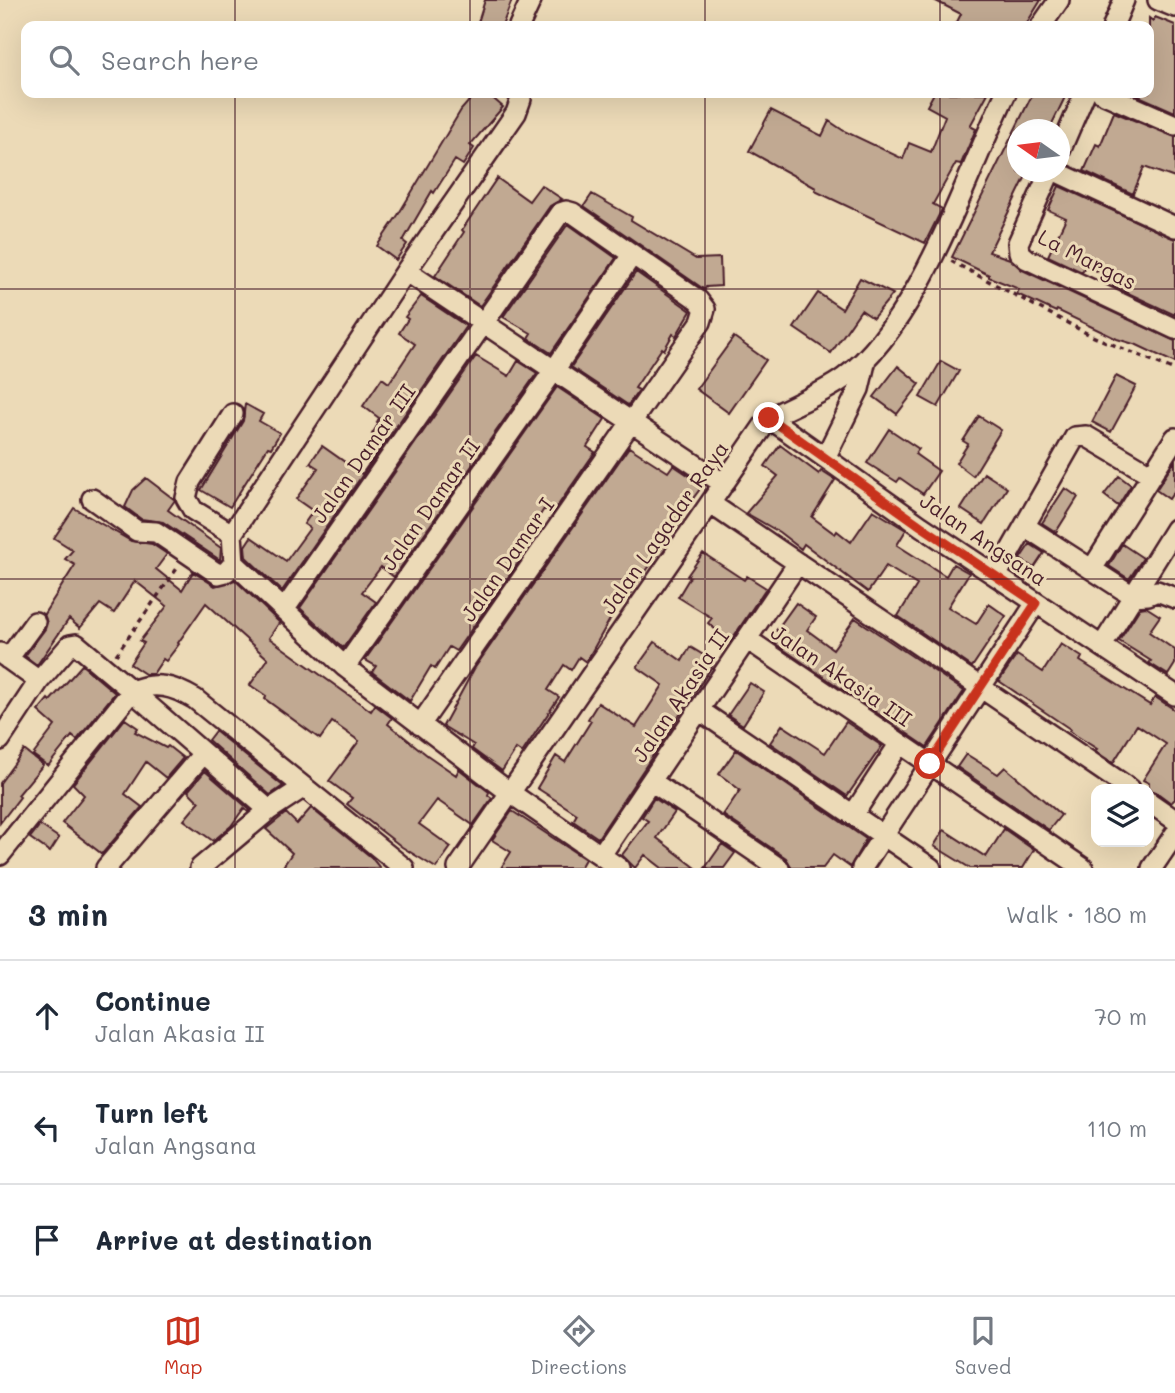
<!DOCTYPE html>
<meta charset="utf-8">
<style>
:root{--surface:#fff;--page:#f2f2f3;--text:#1f2937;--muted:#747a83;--line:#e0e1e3;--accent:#c8321e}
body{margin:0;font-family:Mali,sans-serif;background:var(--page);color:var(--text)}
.controls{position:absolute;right:21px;bottom:21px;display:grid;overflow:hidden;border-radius:14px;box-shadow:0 7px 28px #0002}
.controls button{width:63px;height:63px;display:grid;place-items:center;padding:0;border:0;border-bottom:2px solid var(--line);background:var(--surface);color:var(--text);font:35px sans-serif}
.compass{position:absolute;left:1007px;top:119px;width:63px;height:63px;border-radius:50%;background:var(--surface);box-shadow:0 7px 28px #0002;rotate:284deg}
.stop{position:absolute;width:21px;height:21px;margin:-16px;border:5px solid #c8321e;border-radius:50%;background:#fff}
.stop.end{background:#c8321e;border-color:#fff;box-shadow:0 2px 7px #0008}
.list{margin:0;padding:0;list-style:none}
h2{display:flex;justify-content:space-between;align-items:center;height:91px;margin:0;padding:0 28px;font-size:30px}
h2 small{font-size:23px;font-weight:400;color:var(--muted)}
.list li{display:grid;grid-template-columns:46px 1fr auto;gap:21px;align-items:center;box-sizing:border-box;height:112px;padding:0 28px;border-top:2px solid var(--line)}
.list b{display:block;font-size:26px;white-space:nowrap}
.list p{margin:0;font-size:23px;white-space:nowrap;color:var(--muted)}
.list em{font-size:23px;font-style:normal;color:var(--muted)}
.icon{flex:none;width:38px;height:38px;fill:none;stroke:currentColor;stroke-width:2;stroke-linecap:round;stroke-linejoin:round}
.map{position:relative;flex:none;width:1175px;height:868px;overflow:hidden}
.search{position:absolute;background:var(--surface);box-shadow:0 7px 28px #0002;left:21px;right:21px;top:21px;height:77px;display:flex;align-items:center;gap:18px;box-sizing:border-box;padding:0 24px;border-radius:14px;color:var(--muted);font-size:26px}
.sheet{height:427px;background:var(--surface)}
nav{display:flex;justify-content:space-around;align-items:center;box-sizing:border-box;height:98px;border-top:2px solid var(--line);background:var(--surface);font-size:19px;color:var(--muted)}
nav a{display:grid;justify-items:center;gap:4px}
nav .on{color:var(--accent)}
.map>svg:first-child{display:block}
.building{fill:#c1a992;stroke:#4a1f2b;stroke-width:2}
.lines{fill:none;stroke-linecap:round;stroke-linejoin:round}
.minor-casing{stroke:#4a1f2b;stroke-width:24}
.path{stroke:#4a1f2b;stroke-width:3.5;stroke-dasharray:5 5;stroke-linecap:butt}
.minor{stroke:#ecdab7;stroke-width:19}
.route{stroke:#c8321e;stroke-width:9}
.grid{fill:none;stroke:#4a1f2b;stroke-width:2;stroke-opacity:0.55}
.labels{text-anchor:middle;stroke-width:6;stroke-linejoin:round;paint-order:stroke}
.street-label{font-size:21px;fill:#4a1f2b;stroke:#ecdab7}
</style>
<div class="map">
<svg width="1175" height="868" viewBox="0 0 1175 868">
<rect width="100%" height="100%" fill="#ecdab7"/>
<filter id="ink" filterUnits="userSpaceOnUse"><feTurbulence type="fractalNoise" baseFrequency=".0143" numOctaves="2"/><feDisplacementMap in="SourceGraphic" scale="14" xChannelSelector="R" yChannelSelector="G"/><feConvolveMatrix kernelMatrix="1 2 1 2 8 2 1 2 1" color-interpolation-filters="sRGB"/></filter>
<g filter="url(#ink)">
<path class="building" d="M485,0H512L502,26H477Z
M934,0H1041L1025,26H955L961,14Z
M1155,17L1175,25V112L1132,93H1149V18L1153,21Z
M476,93H487L503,107L470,145L474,148L463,165L455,160L434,193L432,191L403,241L407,244L396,260L377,246L398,215L461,110Z
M934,93H988L970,126L976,129L961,164L956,163L933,204L942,209L925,243L815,191L816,188L749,151L771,110L822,136L829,121L844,131L903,159L909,143L931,152L945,116L927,106Z
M1033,93H1067L1049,130H1018V172H1028L989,252L1010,259L1022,270L1175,341V363L1137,345L1117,339L1057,310L1056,312L1017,294L1019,289L989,277V275L952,257Z
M1114,112L1175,137V178L1144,167L1133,194L1084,171L1096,144L1100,146Z
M497,178L529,201L541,185L562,199L550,206L480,306L435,276L464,232L462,230Z
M1059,186L1175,239V315L1113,286L1117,279L1085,266L1082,272L1048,256L1066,218L1048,210Z
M592,194L632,217L631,220L696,259L720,258L721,286L706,287L705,290L584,206Z
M568,224L616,258L551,353L528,338L531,333L503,317Z
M636,272L691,311L676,336L673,334L664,350L662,348L635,388L639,390L628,405L571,367Z
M860,278L893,294L873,318L861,310L831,353L794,328L818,293L842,309Z
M421,296L466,326L282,591L246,557L245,546L251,537L286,561L310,528L304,524L313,511L296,499L318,468L310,463L322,446L362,474L384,442L372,434L379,423L377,422L379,418L363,406L382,378L389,383L415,344L399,333L408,319L405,317Z
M734,337L766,360L729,413L696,389Z
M476,356L509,376L518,361L537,373L394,577L381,567L362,592L376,602L343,648L300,608Z
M941,361L959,371L938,407L920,397Z
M898,366L920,384L897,414L874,397Z
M1116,376L1136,386L1111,432L1092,422Z
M557,387L605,419L587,447L595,452L552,514L544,509L521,545L528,549L456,651L449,647L435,669L431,666L410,701L372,672L376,666L365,660Z
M245,404L263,414L259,421L280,433L271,448L268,447L230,507L201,490L243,421Z
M979,416L1001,430L973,476L956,463L968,444L963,441Z
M889,429L919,449L915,454L939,471L923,494L900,478L897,482L867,463Z
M780,445L819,474L821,471L835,480L812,517L835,534L837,531L851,542L873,510L906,530L897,545L946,576L953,564L969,573L948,607L976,624L989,604L1006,616L972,667L898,616L917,585L886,566L868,592L804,544L801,549L779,532L746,513L778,476L765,466Z
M629,447L668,472L673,465L703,485L680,516L683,518L651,564L625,601L622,598L586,662L579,657L571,670L564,665L548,690L559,697L522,753L516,749L502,771L472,749L474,745L443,726L474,669Z
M1175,461V490L1169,499L1156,490Z
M984,473L1007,488L984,524L961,509Z
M1119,476L1131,485L1118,506L1104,495Z
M146,478L175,500L168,510L221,548L220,560L163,522L141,519L125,507L133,490Z
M1065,488L1078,497L1056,532L1042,523Z
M74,508L131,541L152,544L167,554L156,569L182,590L193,572L215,586L235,580L281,624L279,623L269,638L371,711L375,705L392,718L388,724L427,755L456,775L459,769L489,792L488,795L492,798L473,825L437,800L419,824L451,847L436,868L402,847L347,804L352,798L329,781L359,741L332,722L320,739L265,699L266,696L250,685L268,659L206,603L178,643L179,644L166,661L163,659L153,674H145L130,664L144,643L140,641L167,606L135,581L114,613L100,604L80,628L69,619L37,665L25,656L45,629L47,623L44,614L75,565L65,559L73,550L54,538Z
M1030,544L1044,553L1034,568L1020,559Z
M1122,544L1143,558L1129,579L1109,566Z
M703,553L744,580L747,576L766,588L730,642L708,623L712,618L678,597L690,577L687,576Z
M796,603L816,617L807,630L833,649L855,618L964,691L927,747L774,643L778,638L773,635Z
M1146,607L1160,616L1149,632L1175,650V664L1168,675L1149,663L1151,661L1119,641L1140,608Z
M655,642L682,661L690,647L715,662L598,838L573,821L577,814L537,788L556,756L565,762L591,721L588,719L598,703L636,727L663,685L637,667Z
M1061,644L1082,657L1080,661L1150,705L1155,697L1175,710V799L1171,803L1156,792L1149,790V783L1143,780L1166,744L1137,725L1113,763L1095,751L1097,749L1069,731L1070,729L999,681L1017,655L1043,672Z
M82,665L115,693L77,740L72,736L48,766L33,755L55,726L38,711L48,699L50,701Z
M750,683L764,692L743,725L728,715Z
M125,719L138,728L135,732L166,748L168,746L183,758L166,778L146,762L125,794L142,807L102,854L62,823L84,795L73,784Z
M846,722L882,746L847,796L770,743L782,725L825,753Z
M215,731L283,786L270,795L208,740Z
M24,750L43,765L18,795L20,797L0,823V783Z
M736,750L866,839L850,867L833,855L823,868H792L786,858L723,815L740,790L719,774Z
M966,754L998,774L1005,767L1061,815L1049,830L957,767Z
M205,771L250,810L248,812L244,808L231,826L213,841L184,820L199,802L188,791Z
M654,798L675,812L657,838L696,868H662L645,855L635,868L622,855L648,821L642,817Z
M311,808L371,857L380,868H282L292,853L266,829L286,813L297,824Z
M512,811L585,859L580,868H501L511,852L492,840Z
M40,825L59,838L50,852L30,838Z
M1004,829L1034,850L1023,868H970L934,846L944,830L986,857Z
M722,844L735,853L724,868H705Z"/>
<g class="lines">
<defs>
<path id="minor" d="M1158,0L1175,7
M519,26L531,0
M1041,26L1059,0
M1113,26L1124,0
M520,93L521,99L516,113L406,271L232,534L234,563L345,667L509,792L619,868
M1102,93L1175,125
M1060,151L1085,93
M1050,172L1018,243L1019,252L1027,259L1175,329
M1057,172L1175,227
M406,271L724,484
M769,418L921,526L1175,695
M825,458L859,389L866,359
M92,499L137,531L156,532L218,574L226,572L234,563
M711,504L1130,789
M1026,527L1133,596L1148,595L1157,591L1175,598
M232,534L193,510L186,498L190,482L233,414
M1092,569L1175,438
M996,576L1075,437L1086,436L1152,475
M284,610L560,213L566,211L573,213L698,300L705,309L701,322L420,725
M747,639L1083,868
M1102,646L1175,529
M0,653L39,681L70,645L76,644L132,691C155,681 173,686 195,699L404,868
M8,659L35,622
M345,667L555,369L632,255
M699,710L931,868
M0,740L39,681
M651,781L779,868
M1149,802L1175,820
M853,815L900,743
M0,855L132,691L269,810
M601,855L798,563
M106,868L202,755
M200,868L269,810L304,787
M458,868L769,418C793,405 822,394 844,378C920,322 965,177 1006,93
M862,868L1036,603
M1152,868L1175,834"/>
</defs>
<use href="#minor" class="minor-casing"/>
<path class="path" d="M951,261L1092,336L1175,370
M116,655L178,567"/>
<use href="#minor" class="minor"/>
</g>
</g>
<g class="lines" filter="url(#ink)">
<path class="route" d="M769,418L921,526L1036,603L930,764"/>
</g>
<path class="grid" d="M235,0V26M470,0V26M705,0V26M940,0V26M235,93V868M470,93V868M705,93V868M940,93V868M0,289H1175M0,579H1175"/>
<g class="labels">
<g class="street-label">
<text transform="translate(1087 260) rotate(27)" y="7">La Margas</text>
<text transform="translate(364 454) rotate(-55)" y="7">Jalan Damar III</text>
<text transform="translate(431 505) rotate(-55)" y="7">Jalan Damar II</text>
<text transform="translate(665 528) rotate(-55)" y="7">Jalan Lagadar Raya</text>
<text transform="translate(983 540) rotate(34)" y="7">Jalan Angsana</text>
<text transform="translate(508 560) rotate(-55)" y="7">Jalan Damar I</text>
<text transform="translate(841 676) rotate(34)" y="7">Jalan Akasia III</text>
<text transform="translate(681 696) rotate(-56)" y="7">Jalan Akasia II</text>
</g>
</g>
</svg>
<div class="controls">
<button><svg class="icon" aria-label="layers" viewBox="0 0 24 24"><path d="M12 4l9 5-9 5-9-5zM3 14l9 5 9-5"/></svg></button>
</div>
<svg class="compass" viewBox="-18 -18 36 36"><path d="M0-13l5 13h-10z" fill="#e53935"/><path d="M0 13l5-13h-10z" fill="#747a83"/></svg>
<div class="stop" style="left:930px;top:764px"></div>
<div class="stop end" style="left:769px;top:418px"></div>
<div class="search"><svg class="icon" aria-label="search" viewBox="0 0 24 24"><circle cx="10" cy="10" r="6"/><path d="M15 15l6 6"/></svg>Search here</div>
</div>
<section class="sheet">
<h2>3 min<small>Walk · 180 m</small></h2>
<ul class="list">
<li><svg class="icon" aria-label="ahead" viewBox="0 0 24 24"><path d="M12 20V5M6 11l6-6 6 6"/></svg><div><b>Continue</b><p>Jalan Akasia II</p></div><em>70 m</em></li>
<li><svg class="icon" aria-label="left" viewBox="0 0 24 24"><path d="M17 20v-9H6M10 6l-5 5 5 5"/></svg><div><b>Turn left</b><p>Jalan Angsana</p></div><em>110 m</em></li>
<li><svg class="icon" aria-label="arrive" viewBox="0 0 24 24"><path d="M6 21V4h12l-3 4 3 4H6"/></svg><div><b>Arrive at destination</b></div></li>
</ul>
</section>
<nav>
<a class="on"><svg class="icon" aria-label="map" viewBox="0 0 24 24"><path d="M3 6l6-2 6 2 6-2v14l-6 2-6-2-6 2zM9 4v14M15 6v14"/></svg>Map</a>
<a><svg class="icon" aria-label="directions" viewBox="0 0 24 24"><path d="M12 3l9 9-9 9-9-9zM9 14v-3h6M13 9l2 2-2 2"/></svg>Directions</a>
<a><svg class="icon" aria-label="saved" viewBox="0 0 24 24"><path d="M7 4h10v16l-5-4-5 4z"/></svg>Saved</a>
</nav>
